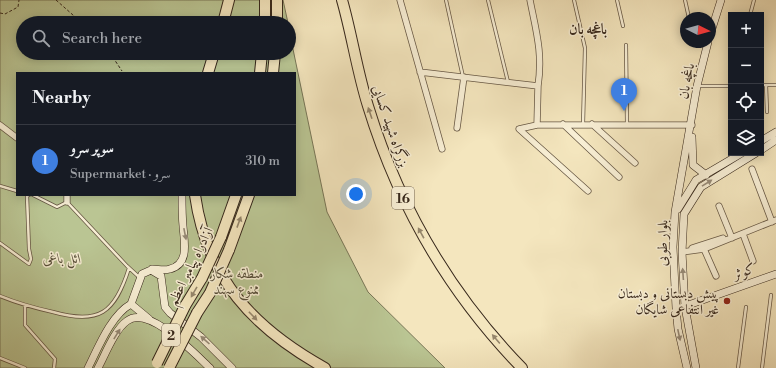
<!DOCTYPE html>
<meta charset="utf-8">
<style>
:root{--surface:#171b24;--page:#20242c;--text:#f1f3f6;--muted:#9ea1a6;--line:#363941;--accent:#1a73e8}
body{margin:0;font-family:"Libre Bodoni",Amiri,serif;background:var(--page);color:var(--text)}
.controls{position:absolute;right:12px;top:12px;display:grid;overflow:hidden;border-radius:0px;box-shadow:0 2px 10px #0003}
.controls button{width:36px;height:36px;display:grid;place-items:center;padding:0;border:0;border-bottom:1px solid var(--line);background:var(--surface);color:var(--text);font:20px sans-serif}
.compass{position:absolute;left:680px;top:12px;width:36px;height:36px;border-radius:50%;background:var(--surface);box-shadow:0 2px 10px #0003;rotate:95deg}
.you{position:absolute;left:356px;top:194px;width:14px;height:14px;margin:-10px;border:3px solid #fff;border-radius:50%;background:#1a73e8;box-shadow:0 0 0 6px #1a73e833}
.badge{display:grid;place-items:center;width:26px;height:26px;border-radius:50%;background:var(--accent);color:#fff;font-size:13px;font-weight:700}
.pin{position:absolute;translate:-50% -33px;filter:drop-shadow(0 1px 2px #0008)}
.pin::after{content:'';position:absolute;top:21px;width:14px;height:12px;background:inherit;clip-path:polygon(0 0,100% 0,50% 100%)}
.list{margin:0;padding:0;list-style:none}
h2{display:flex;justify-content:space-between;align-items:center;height:52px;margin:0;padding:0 16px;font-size:17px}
h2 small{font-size:13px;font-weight:400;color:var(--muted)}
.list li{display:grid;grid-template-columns:26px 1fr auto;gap:12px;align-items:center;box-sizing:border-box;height:72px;padding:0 16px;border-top:1px solid var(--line)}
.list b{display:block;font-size:15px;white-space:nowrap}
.list p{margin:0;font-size:13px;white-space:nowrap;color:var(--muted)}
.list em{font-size:13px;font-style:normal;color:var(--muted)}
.icon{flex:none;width:22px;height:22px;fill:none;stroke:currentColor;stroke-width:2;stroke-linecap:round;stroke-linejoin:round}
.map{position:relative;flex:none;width:776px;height:368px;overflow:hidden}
.search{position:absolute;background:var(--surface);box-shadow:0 2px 10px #0003;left:16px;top:16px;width:280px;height:44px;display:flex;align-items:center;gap:10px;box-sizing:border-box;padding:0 14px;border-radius:22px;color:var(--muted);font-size:15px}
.panel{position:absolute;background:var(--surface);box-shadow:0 2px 10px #0003;left:16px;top:72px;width:280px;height:124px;border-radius:0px}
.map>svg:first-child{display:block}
.green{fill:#bac593;stroke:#787657;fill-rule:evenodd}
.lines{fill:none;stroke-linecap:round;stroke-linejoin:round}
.lane-casing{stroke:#665744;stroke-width:4}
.street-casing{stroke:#665744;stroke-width:7}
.secondary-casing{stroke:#36271b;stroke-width:8}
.highway-casing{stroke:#36271b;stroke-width:12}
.path{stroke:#36271b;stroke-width:1;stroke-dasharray:3 2;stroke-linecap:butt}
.lane{stroke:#f8efd5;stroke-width:2.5}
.street{stroke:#f8efd5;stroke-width:5.5}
.secondary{stroke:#f8efd5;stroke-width:7}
.highway{stroke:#f4e6be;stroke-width:10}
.highway-bridge-casing{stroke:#36271b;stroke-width:12;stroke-linecap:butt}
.highway-bridge{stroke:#f4e6be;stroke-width:10}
.oneway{fill:#95866c}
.oneway2{fill:#978b78}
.poi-dot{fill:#8f2418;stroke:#f8efd5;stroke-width:1.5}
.labels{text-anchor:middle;stroke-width:3;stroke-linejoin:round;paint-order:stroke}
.shield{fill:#f8efd5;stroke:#706353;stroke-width:1}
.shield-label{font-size:13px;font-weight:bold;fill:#36271b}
.street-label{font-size:14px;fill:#36271b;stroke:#f8efd5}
.park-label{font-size:14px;font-style:italic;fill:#574e39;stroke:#f8efd5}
.poi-label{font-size:14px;fill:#36271b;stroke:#f8efd5;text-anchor:end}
.neighbourhood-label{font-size:15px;font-weight:bold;fill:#36271b;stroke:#f8efd5}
</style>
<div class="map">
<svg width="776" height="368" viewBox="0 0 776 368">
<rect width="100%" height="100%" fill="#f4e6be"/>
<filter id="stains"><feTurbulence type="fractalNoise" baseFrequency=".005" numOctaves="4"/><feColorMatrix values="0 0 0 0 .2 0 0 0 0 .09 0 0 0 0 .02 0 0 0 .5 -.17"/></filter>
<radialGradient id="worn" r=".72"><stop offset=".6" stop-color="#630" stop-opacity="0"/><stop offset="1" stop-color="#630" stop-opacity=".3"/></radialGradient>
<path class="green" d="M0,0H283L288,23H23V53H289V30L327,212L368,292L445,368H0ZM17,73H295V195H17Z"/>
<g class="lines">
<defs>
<path id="lane" d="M446,0L463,77
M488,0L508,82
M574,0L585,48L583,124
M617,0L623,26
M685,0L689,18
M750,15L754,0
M626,45L627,124
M761,85H776
M766,85L767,112
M698,86H731
M0,186L17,191
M33,195L57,207L67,202L127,266L139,277
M0,243L29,264L31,259L29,249L27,196L29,195
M0,296C17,303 35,308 53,312C99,325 115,313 129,268
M25,305V325L55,359L54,368
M0,358L25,368
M738,368L746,307
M762,368L771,295"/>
<path id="street" d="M400,0L442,149
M530,0C536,31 543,53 538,86
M420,72L538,86L537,125H692
M563,124L619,177
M592,124L635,163
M0,125L17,138
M537,125L519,129L588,191
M457,128L464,77
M752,169L772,222
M67,195V202
M719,206L732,238
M743,234L753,261
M692,248L723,238
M704,249L716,276
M682,252L704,249L776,220"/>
<path id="secondary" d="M710,35L721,0
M692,137L693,165L706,175
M761,141L776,132
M761,150L776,140
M678,209L696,180L742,153
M152,269C158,269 164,271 170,269C190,264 184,241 183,226C182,216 182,206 182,195
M680,308L776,274
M149,319L131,304L142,274L151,270L161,276L165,307L170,313L201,337L232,368
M88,368C98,348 111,315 131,304
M98,368C105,355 115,329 127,321C148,304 195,354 210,368
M687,368L678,329L676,308L673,247L675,212L697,86L708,42
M696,368L685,307L682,252L684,214L701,187L756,153"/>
<path id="highway" d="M265,0V23
M342,0C352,35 357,71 368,106C398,204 450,294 522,368
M223,23L229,0
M277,23V0
M208,73L214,53
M260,73L262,53
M273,73L275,53
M195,195C207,279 253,328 325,368
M221,237L236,195
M229,250L249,195
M185,306L202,278
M197,313L210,293"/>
</defs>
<use href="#lane" class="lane-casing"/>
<use href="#street" class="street-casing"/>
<use href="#secondary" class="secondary-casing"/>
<use href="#highway" class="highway-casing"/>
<path class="path" d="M56,0L82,23
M0,13L5,14L18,7L19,0
M110,53L122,71"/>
<use href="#lane" class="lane"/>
<use href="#street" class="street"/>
<use href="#secondary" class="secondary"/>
<use href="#highway" class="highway"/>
<defs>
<path id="highway-bridge" d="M202,278L221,237
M210,293L229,250
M157,363L185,306
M169,368L197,313"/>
</defs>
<use href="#highway-bridge" class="highway-bridge-casing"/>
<use href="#highway-bridge" class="highway-bridge"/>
</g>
<defs><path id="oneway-solid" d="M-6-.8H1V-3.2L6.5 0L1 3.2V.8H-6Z"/></defs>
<g class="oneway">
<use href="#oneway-solid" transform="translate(370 113) rotate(-109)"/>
<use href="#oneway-solid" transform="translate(239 222) rotate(-70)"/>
<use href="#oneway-solid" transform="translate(421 233) rotate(-119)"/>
<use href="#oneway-solid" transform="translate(194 292) rotate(120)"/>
<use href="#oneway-solid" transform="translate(253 316) rotate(46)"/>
<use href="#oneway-solid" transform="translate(496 339) rotate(-130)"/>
</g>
<g class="oneway2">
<use href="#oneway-solid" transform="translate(707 183) rotate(-32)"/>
<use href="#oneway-solid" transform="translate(185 234) rotate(79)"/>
<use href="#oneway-solid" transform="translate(683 274) rotate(-94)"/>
<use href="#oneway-solid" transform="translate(117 334) rotate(-58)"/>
<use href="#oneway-solid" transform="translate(679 335) rotate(78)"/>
<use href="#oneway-solid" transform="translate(205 340) rotate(-138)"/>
</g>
<circle class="poi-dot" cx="727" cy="301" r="4"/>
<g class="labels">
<g class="shield">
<rect x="392" y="187" width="22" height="22" rx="3"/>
<rect x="162" y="324" width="18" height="22" rx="3"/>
</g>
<g class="shield-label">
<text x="403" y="203">16</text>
<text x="171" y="340">2</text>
</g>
<g class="street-label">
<text transform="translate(686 81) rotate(-79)" y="5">باغچه بان</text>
<text transform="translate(391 126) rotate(71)" y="5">بزرگراه شهید کسایی</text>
<text transform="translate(662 243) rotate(-89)" y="5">بلوار طوبی</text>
<text transform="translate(190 266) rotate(-64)" y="5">آزادراه پیامبر اعظم</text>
<text transform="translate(744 271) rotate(-20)" y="5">کوثر</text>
</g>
<g class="park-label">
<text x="62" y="263">ائل باغی</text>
<text x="237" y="278">منطقه شکار<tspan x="237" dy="16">ممنوع سهند</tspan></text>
</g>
<g class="poi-label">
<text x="719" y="298">پیش دبستانی و دبستان<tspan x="719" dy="16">غیر انتفاعی شایگان</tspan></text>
</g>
<g class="neighbourhood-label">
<text x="588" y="34">باغچه بان</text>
</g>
</g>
<rect width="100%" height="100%" filter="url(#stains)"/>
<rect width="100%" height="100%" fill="url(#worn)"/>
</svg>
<div class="controls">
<button>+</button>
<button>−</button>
<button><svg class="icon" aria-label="locate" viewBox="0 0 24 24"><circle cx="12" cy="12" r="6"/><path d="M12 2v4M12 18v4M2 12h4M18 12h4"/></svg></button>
<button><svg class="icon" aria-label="layers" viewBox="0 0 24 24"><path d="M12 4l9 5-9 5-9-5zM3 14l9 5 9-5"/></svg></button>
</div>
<svg class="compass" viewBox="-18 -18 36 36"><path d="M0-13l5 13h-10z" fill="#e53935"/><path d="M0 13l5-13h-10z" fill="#9ea1a6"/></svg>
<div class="you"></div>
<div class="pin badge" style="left:624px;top:111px;background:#3f7fe0">1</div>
<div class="search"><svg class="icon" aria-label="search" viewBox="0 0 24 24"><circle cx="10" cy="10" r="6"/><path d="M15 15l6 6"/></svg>Search here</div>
<section class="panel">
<h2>Nearby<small></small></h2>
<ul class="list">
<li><span class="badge" style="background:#3f7fe0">1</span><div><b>سوپر سرو</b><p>Supermarket · سرو</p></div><em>310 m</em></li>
</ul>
</section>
</div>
